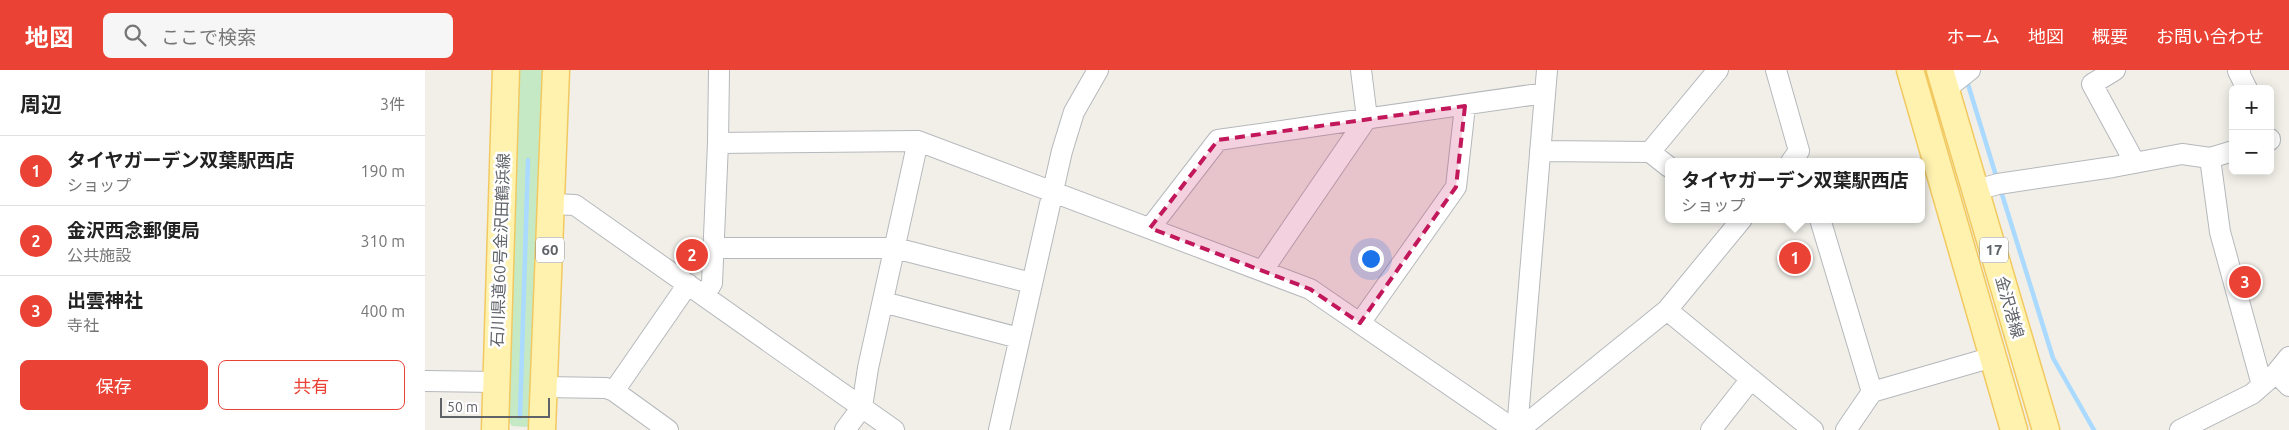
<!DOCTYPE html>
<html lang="ja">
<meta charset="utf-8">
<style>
:root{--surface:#fff;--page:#f6f6f6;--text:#222;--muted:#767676;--line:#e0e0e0;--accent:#ea4335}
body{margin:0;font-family:Ubuntu,"Noto Sans JP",sans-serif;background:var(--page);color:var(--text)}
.controls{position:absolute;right:15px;top:15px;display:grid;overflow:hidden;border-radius:8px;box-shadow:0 2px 12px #0003}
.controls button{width:45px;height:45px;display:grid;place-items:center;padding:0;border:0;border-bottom:1px solid var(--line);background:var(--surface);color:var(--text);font:25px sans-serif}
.scale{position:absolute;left:15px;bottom:12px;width:110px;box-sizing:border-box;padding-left:5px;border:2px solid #5f6368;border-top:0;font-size:14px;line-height:18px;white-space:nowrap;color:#5f6368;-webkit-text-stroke:4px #fff;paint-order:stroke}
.you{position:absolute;left:945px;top:188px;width:18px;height:18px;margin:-12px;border:4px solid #fff;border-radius:50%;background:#1a73e8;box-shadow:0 0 0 8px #1a73e833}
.badge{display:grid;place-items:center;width:32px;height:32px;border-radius:50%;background:var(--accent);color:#fff;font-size:16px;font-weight:700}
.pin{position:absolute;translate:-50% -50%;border:2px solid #fff;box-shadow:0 1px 5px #0006}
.popup{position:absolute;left:1240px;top:88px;width:260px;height:65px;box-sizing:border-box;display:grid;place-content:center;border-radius:8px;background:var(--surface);filter:drop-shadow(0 1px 4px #0005);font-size:16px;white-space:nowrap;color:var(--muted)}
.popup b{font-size:19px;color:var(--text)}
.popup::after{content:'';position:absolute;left:50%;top:100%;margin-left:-10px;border:10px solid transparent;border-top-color:var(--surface)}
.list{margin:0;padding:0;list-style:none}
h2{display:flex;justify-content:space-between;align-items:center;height:65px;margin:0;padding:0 20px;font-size:21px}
h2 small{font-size:16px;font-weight:400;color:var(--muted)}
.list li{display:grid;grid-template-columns:32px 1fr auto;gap:15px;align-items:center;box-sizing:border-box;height:70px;padding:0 20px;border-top:1px solid var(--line)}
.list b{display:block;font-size:19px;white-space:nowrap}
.list p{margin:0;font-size:16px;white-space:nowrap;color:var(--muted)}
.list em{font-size:16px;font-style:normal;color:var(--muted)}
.actions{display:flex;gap:10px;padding:15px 20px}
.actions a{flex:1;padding:11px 0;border:1px solid var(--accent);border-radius:8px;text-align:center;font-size:18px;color:var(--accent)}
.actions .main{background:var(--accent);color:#fff}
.icon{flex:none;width:28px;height:28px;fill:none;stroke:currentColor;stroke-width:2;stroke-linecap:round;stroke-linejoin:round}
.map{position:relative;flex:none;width:1864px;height:360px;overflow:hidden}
header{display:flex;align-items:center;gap:30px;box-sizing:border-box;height:70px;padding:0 25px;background:var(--accent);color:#fff}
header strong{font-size:24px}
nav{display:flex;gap:28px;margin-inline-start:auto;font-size:18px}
.search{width:350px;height:45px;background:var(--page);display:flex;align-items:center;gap:12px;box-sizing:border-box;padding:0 18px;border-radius:8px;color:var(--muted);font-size:19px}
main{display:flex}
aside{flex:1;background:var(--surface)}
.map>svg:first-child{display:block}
.green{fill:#c5e8c5}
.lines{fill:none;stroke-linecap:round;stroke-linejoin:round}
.stream{stroke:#aadaff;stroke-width:4.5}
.minor-casing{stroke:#b5b8bc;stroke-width:22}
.major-casing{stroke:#f2c960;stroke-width:29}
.minor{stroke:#fff;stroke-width:20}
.major{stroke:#fff2af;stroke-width:26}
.marked{fill:#c2185b;fill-opacity:0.2;stroke:#c2185b;stroke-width:4;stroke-dasharray:10 6;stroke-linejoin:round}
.labels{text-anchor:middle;stroke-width:5;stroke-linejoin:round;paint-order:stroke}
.shield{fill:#fff;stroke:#8f9295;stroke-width:1}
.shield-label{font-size:15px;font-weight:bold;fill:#5f6368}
.street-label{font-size:16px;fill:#5f6368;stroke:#fff}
</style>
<header>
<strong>地図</strong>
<div class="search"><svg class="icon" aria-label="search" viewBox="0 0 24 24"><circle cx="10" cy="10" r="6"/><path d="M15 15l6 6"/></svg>ここで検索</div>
<nav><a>ホーム</a><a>地図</a><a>概要</a><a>お問い合わせ</a></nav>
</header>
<main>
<aside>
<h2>周辺<small>3件</small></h2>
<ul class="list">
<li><span class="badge">1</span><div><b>タイヤガーデン双葉駅西店</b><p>ショップ</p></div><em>190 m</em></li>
<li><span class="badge">2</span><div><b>金沢西念郵便局</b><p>公共施設</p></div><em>310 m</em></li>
<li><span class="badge">3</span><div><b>出雲神社</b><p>寺社</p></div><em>400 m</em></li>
</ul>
<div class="actions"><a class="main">保存</a><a>共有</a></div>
</aside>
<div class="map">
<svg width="1864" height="360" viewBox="0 0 1864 360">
<rect width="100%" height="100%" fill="#f1efe8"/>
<path class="green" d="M95,0H120L105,355L102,357L87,356L83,350Z"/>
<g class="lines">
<path class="stream" d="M1542,11L1572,109
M1575,118L1628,288L1669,360
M95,347L103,90"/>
<defs>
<path id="minor" d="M294,0L293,73L493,71L885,219L1090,360
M1351,0L1374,81L1366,92
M1690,0L1667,14L1710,93
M1815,0L1813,1L1822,19
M1521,19L1545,0
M1845,69V70
M1115,81L1225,82L1244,97
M1225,82L1293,0
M1785,88L1795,162L1837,315
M1551,120L1573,114L1688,97L1757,84L1785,88L1808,81
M126,134L150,135L469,360
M1395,149L1447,322
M725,158L793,70L1120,23
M289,178H470L606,213
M838,200L942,48L936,0
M280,225L287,213L293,73
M458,232L594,268
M1242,240L1388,360
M935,253L1031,117L1040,36
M1851,303L1864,316
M0,311L71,312
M119,317L181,318L189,321L243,360
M189,321L263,214
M420,360L437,337L443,298L493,71
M574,360L637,81L649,42L673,0
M1092,360L1122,0
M1094,360L1242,240L1317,149
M1286,360L1326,309
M1421,360L1447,322L1568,287
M1755,360L1827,324L1851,303L1864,287"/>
<path id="major" d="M1485,0L1589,360
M1515,0L1621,360
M70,360L81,0
M117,360L131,0"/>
</defs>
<use href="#minor" class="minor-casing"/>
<use href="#major" class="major-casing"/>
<use href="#minor" class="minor"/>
<use href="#major" class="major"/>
</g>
<path class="marked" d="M1040,36L1031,117L935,253L885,219L725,158L793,70Z"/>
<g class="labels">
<g class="shield">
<rect x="111" y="167.5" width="28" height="25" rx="4"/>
<rect x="1555" y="167.5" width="28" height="25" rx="4"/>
</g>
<g class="shield-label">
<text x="125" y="185">60</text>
<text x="1569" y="185">17</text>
</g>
<g class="street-label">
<text transform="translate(75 180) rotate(-88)" y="6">石川県道60号金沢田鶴浜線</text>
<text transform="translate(1585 237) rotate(74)" y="6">金沢港線</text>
</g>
</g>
</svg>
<div class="controls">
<button>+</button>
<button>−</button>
</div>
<div class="scale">50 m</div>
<div class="you"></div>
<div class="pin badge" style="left:1370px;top:188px">1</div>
<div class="popup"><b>タイヤガーデン双葉駅西店</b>ショップ</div>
<div class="pin badge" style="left:267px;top:185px">2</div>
<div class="pin badge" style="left:1820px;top:212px">3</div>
</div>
</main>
